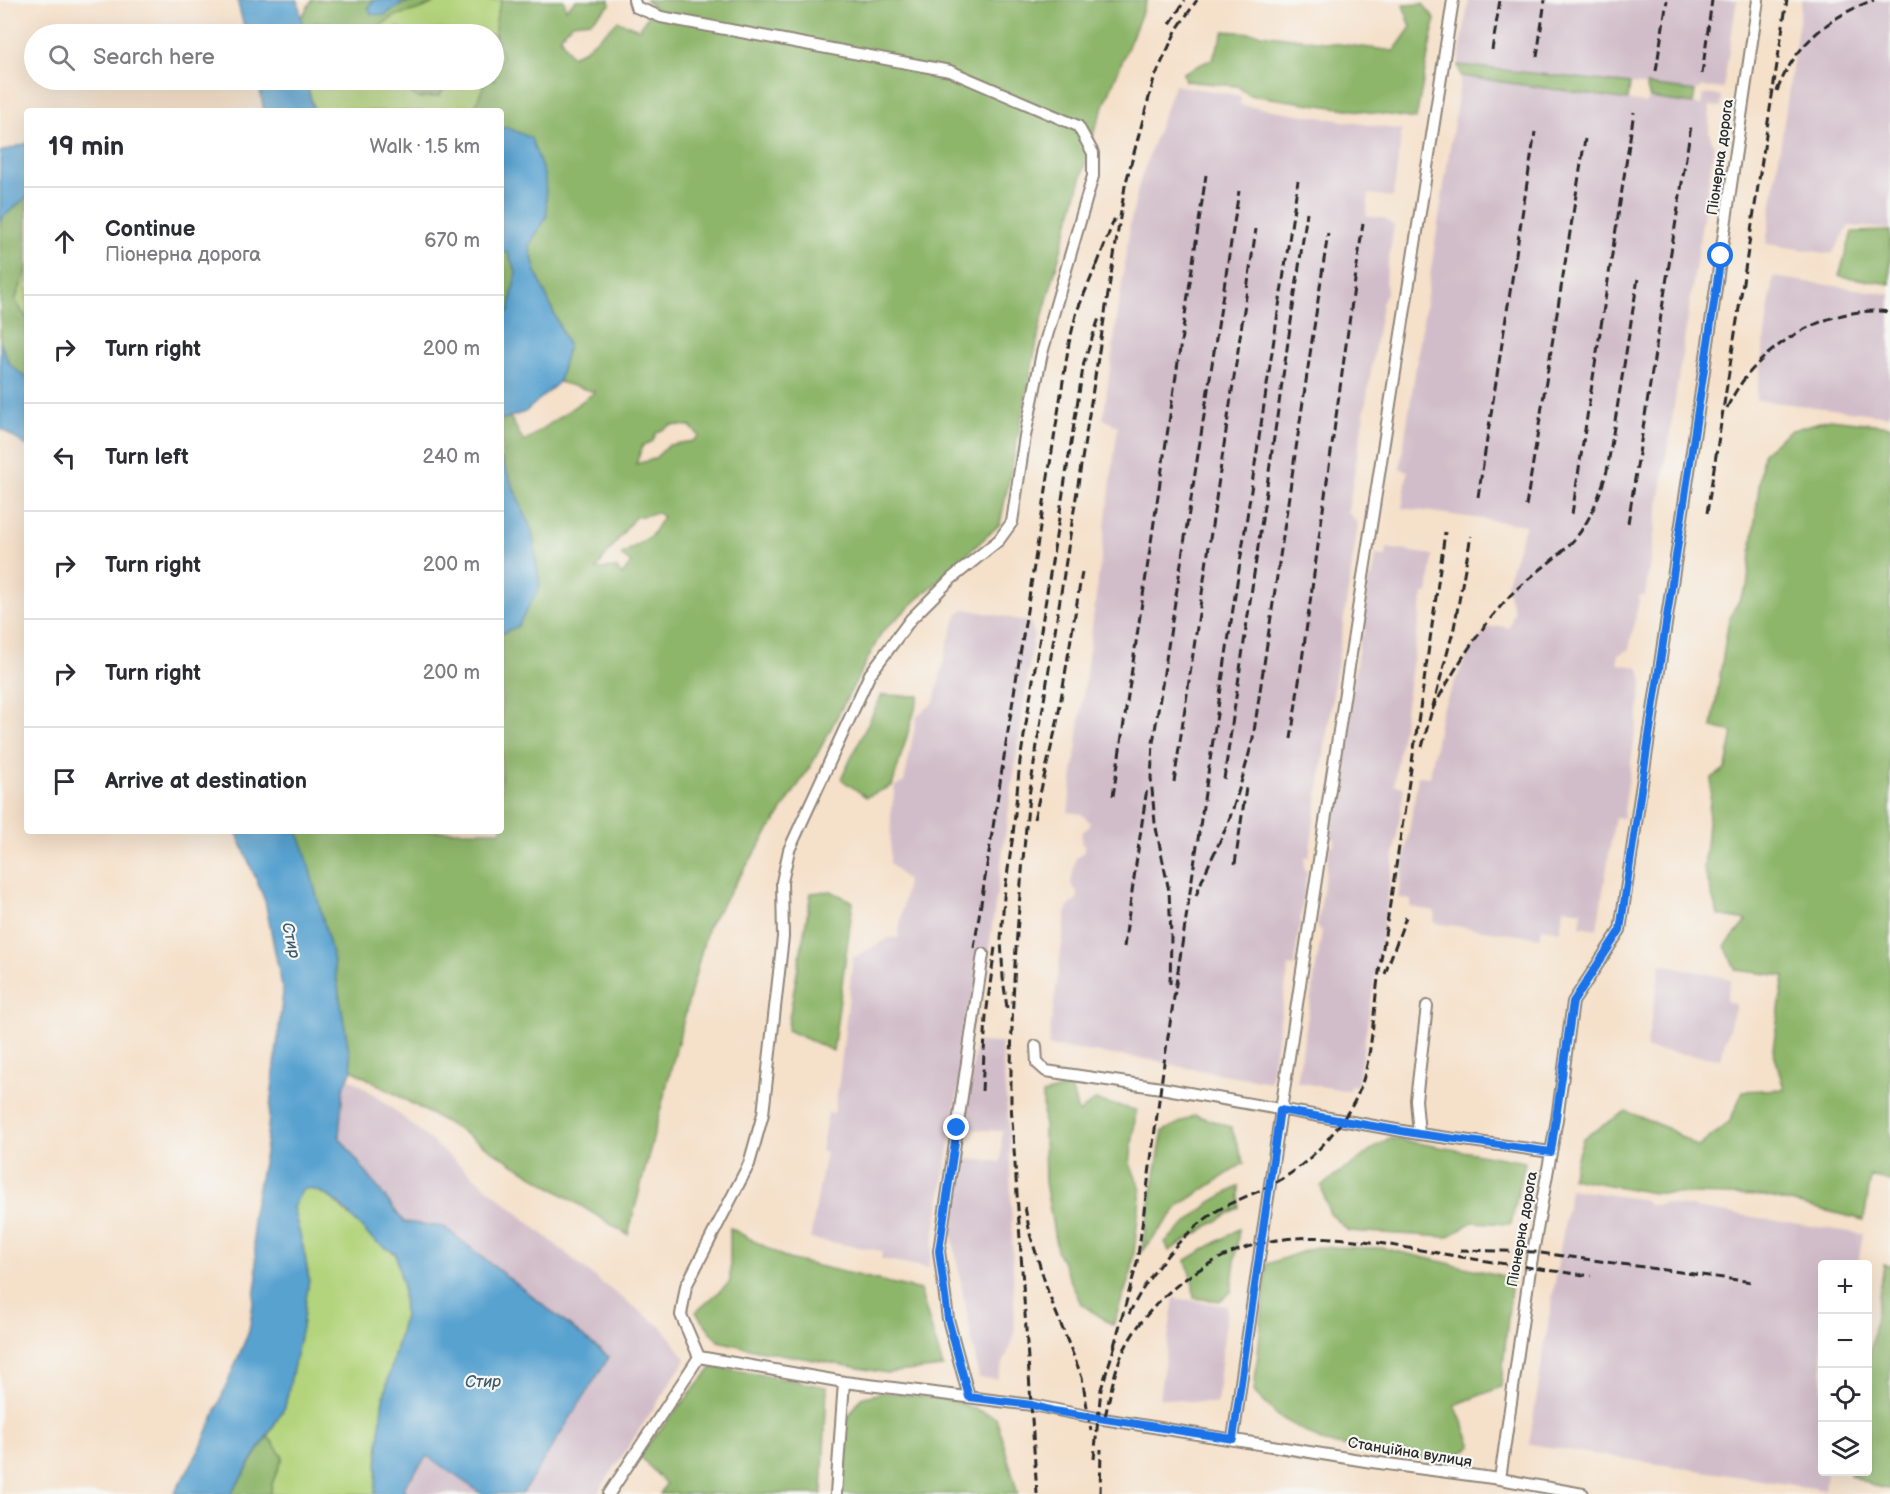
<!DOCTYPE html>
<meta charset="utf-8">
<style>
:root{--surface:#fff;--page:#f2f2f3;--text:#2b2b33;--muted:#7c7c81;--line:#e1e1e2}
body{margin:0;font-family:"Balsamiq Sans",sans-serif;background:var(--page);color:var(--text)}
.controls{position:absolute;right:18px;bottom:18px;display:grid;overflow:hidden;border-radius:6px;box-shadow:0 6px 24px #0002}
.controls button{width:54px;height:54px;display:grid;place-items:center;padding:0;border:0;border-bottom:2px solid var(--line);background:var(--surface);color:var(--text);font:30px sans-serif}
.stop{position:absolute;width:18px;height:18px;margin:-14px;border:4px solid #1a73e8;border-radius:50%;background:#fff}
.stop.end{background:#1a73e8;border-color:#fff;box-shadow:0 2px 6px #0008}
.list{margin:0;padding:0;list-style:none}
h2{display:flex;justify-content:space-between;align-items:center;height:78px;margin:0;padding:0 24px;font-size:26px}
h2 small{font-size:20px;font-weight:400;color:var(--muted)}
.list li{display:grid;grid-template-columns:39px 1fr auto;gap:18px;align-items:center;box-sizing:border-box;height:108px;padding:0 24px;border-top:2px solid var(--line)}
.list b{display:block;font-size:22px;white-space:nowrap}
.list p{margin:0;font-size:20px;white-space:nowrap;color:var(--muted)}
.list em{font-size:20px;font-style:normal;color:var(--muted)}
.icon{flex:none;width:33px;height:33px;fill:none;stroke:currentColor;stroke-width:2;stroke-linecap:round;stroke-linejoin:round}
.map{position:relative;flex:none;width:1890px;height:1494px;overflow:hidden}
.search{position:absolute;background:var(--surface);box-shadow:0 6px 24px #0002;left:24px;top:24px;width:480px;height:66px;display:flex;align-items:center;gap:15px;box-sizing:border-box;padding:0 21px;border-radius:33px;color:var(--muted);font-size:22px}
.panel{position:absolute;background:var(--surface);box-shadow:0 6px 24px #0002;left:24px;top:108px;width:480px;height:726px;border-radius:6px}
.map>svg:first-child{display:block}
.industrial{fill:#d1bdc9}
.green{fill:#b3d47b;stroke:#6f8053;stroke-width:1.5}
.forest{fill:#8eb66b;stroke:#5c704b;stroke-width:1.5;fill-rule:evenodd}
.water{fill:#59a2d0;stroke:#42667e;stroke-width:1.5}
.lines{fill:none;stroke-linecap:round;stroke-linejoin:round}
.minor-casing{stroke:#90867a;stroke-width:14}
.minor{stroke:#fff;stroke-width:10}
.rail{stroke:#2b2b2b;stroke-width:3;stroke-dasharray:9 4.5;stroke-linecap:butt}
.route{stroke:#1a73e8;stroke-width:8}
.labels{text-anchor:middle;stroke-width:4.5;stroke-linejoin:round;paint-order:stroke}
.street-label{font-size:15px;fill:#2b2b2b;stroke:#f6f6f2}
.water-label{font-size:16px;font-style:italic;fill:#3d5b6d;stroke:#f6f6f2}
</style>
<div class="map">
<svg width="1890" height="1494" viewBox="0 0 1890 1494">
<rect width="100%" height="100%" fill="#f6f6f2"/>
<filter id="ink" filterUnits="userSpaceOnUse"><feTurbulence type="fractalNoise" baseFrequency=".0167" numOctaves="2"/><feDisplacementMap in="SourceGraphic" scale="12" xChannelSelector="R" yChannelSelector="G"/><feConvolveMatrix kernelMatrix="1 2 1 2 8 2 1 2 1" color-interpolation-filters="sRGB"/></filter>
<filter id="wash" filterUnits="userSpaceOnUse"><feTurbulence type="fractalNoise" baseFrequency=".008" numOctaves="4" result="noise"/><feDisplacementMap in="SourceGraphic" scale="24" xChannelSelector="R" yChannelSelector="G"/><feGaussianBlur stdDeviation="1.35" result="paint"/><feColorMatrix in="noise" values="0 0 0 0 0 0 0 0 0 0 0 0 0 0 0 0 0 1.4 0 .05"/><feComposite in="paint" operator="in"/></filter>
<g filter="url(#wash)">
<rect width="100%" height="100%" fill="#f5e0c9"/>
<path class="industrial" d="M1469,0H1737L1723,89L1703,87L1695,91L1458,65Z
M1802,0H1890V229L1849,226L1832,254L1766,244Z
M1461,76L1645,103L1650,98L1701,105L1703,94L1722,96L1721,107L1710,106L1709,133L1714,146L1645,595H1640L1629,649L1619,655L1617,664L1638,667L1643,680L1623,818L1615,817L1597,929L1580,926L1582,911L1564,908L1560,931L1542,928L1540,938L1434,923L1435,911L1410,907L1411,900L1398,898L1418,776L1430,777L1441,712L1470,649L1488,628L1500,626L1509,628L1514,611L1506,586L1525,525L1402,508L1408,471L1400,469Z
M1174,85L1241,96L1240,105L1402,130L1393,197L1369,194L1366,216L1384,218L1394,226L1385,282L1387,288L1386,293L1383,298L1348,512L1358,524L1309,856L1305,858L1304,864V869L1307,872L1294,966H1289L1270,1082L1169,1065L1158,1061L1048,1046L1067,908L1077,899L1078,893L1071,884L1075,859L1084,853V846L1081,842L1082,832L1089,827L1090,822L1081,814L1068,812L1118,426L1103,419L1130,225L1139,184Z
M1773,277L1890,294V416L1756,400Z
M1387,548L1433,555L1428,594H1423L1394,785L1404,787L1383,928L1357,1086L1350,1085L1349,1091L1297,1082L1322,931L1317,928L1330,846L1334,845L1335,842V839L1331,837L1360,637L1364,635L1365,630L1361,627L1369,578H1372L1376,555L1386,557Z
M966,609L1030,622L1034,633L988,955L958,1091L929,1268L881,1259L882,1251L810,1239L826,1152L821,1151L828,1112L834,1113L839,1082L853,958L889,938H898L907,881L890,863L891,815L895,786L904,782L917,716L934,702L948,642L958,613Z
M1661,964L1731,979L1726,1001L1736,1005L1720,1059L1646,1049Z
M976,1042L1001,1043L1009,1131L1015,1334L997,1379L979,1378L950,1225L959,1157L1001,1162L1002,1131L964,1129Z
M348,1077L382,1100L603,1284L663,1328L686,1359L597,1494H311L268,1436L285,1406L339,1137L343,1089Z
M1570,1189L1645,1200L1649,1204L1658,1205L1664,1203L1863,1234L1858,1264H1822V1472H1827L1825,1490L1529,1444Z
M1174,1298L1227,1306L1217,1404L1159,1398Z"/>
<path class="green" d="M439,0H502C493,23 493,34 502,57L494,69V34H443L442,29C423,36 417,37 398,27L391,34H366L395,16L423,8Z
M331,22L334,34H309L315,23Z
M306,80H398L417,98L439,96L451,80H486L473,111H314Z
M27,269V319L15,301Z
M313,1188L332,1199L374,1240L396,1254L403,1288L404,1316L382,1404L375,1494H270L273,1481L283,1457L268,1436L285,1406L302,1327L309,1279L304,1251L293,1207L303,1189Z"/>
<path class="forest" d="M312,0H374L368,7L385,15C407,0 412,0 439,0L423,8L395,16L366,34H334L331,22L315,23L309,34H304L301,18Z
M502,0H564L566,9L576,0H609L610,5L591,21L572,23L560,37L571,56L583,51L618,21L639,29L654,8L646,0H1147L1095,128L1041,322L1000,524L882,632L813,762L708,926L628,1235L459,1130L352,1070L333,957L297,831H501V634L518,625L532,531L501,458V420L510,417L524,442L595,392L559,382L568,346L536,272L529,245L547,216L506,127L501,128V111H473L486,80H494V69L502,57C493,34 493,23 502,0ZM671,425L690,426L699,436L693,441L669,445L654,459L636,464L643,445L653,441L656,433ZM658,513L663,517L651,536L621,555L631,563L622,575L616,568L596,569L635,517Z
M1423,4L1435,19L1416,119L1249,95L1237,86L1185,81L1183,73L1212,59L1224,31L1253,33L1394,51L1411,27L1403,5Z
M1458,65L1630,84L1628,100L1461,76Z
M398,80H410L416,82L422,80H451L445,84L439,96L417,98Z
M1646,85L1695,91L1693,104L1650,98Z
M27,197V269L15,300L27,319V379L9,364L0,342V223L3,217Z
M1890,231V284L1839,276L1852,232Z
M501,251L508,253L516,272L509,313L501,316Z
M1830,419L1890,426V1182L1871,1176L1864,1220L1765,1196L1653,1193L1571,1178L1583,1138L1626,1111L1667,1128L1698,1147L1730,1121L1743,1091L1784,1089L1773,1049L1784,976L1736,970L1725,946L1747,920L1718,915L1704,869L1712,778L1726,768L1733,732L1712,727L1729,618L1747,587L1763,453L1789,431Z
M882,695L919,696L892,786L866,797L841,779Z
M831,891L853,902L833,1051L787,1030L811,893Z
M1071,1086L1078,1113L1095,1100L1136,1110L1130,1164L1141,1190L1132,1270L1113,1325L1081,1304L1057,1250L1045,1182L1043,1094Z
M1195,1115L1231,1127L1244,1163L1180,1205L1141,1253L1163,1131Z
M1389,1138L1525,1162L1511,1224L1472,1222L1448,1237L1348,1231L1329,1212L1321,1186Z
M1239,1186V1207L1169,1251L1165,1242L1211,1202Z
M730,1228L788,1259L920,1290L943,1367L887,1373L758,1350L718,1341L696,1312L730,1282Z
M1239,1229L1231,1292L1221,1301L1194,1298L1193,1285L1186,1260Z
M1316,1247L1383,1248L1512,1278L1501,1387L1455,1405L1472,1446L1447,1462L1324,1443L1278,1416L1254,1392L1267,1264Z
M1884,1265L1890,1266V1489L1873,1486L1850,1475L1851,1472H1868V1365Z
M713,1366L827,1387L822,1494H660L666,1484L639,1455Z
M884,1392L954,1401L996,1417L1018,1494H842L845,1422L861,1398Z
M268,1436L283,1457L273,1481L270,1494H231Z"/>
<path class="water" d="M237,0H298L304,34H246Z
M374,0H412L402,3L385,15L371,14L368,7Z
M258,80H306L314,111H264Z
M506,127L531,138L545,177L547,216L529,246L536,272L568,346L559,382L525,412L501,420V316L509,312L516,272L508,253L501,251V128Z
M27,143V197L3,217L0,223V152Z
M0,342L9,363L27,379V446L0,428Z
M501,458L532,531L540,586L518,626L501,634Z
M236,831H297L304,848L333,957L352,1070L343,1089L339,1137L404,1222L444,1227L609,1357L522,1494H482L427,1456L403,1488L407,1494H375L382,1404L404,1316L403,1288L396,1254C388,1249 378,1244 371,1238C353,1220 332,1187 303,1189L293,1207L304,1251L309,1279L302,1327L285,1407L231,1494H174L200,1449L249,1331L257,1276L252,1218L265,1153L283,992L265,901Z"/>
</g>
<g filter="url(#ink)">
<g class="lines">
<defs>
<path id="minor" d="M634,0L636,7L661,17L950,71L1078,126L1093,153V176L1042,353L1025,436L1012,522L999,540L952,578L911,619L870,674L789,850L782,882L783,937L763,1114L749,1164L686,1286L681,1315L699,1357L844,1382L1032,1405L1097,1418L1372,1462L1500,1479L1583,1494
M1036,1046L1037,1063L1046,1071L1161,1088L1419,1134L1551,1152
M1419,1134L1416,1100L1427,1006
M969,1397L948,1319L939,1251L983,954
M1233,1439C1301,959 1379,480 1453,0
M1500,1479L1530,1269L1557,1119L1573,1002L1620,930L1700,398L1758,0
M609,1494L699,1357
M836,1494L844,1382"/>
</defs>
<use href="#minor" class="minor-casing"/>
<use href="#minor" class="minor"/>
<path class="rail" d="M1170,24L1185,0
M1492,50L1500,0
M1537,57L1545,0
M1656,71L1667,0
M1702,74L1712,0
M1777,91C1794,46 1829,16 1874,0
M1097,265L1115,217
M1727,408C1753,349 1826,304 1890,312
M1478,497L1535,132
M1526,506L1585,139
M1707,513L1787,0
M1572,514L1634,112
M1628,523L1691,126
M1432,710C1455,668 1475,635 1507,599C1525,579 1550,564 1569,545C1589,526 1599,497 1607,471L1638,278
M1291,739L1363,223
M1422,747L1454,628L1471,536
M1224,779L1307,212
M1174,782L1256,229
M1113,796L1206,175
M1034,819L1057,723L1082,572
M1235,864L1246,788
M1196,896C1205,870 1218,847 1228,823C1238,795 1246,766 1253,738L1328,233
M1124,947L1147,788
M974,948L1069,343L1077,311L1099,259
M1385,974L1406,917
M1170,984L1171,936L1169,891L1155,823L1151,778L1153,743L1239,191
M1007,1008L1003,978L1001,939L1004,897L1013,835L1020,761L1084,362L1099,318
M982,1091L986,1016L995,947
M1025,1207L1030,1234L1049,1295L1082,1377L1091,1431
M1460,1250L1534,1252L1752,1282
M1129,1314C1148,1275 1176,1240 1212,1214C1229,1202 1250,1196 1269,1186C1303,1170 1330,1140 1350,1109C1374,1072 1372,1014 1379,972C1403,825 1425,679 1445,532
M1114,1346L1137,1263L1164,1063L1298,181
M1105,1416C1110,1397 1113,1377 1120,1359C1146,1296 1217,1246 1285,1239C1335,1233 1389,1245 1438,1253C1489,1262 1540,1269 1591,1276
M1094,1459L1101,1389L1117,1339
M1037,1494L1011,1104C1010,1001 1019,899 1029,796L1125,186L1154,79L1177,29L1197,0
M1100,1494L1101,1449"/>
</g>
</g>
<g class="lines" filter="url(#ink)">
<path class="route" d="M957,1128L939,1251L948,1319L969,1397L1032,1405L1054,1411L1233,1439L1280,1110L1419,1134L1551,1152L1573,1002L1620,930L1721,256"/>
</g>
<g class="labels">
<g class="street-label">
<text transform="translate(1720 157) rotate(-82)" y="5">Піонерна дорога</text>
<text transform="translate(1522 1229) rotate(-80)" y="5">Піонерна дорога</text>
<text transform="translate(1410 1452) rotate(9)" y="5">Станційна вулиця</text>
</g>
<g class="water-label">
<text transform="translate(292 940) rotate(77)" y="6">Стир</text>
<text x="483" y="1387">Стир</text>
</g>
</g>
</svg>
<div class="controls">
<button>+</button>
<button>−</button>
<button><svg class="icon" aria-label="locate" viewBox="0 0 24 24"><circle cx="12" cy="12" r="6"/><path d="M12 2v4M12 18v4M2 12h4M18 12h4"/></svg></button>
<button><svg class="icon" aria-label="layers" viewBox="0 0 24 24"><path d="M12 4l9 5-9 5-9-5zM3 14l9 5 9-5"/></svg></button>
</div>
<div class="stop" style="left:1721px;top:256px"></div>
<div class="stop end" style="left:957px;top:1128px"></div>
<div class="search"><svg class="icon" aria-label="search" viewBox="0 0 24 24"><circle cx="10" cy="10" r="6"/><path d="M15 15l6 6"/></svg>Search here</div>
<section class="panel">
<h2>19 min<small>Walk · 1.5 km</small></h2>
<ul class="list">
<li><svg class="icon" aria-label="ahead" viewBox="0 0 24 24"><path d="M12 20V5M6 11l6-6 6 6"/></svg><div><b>Continue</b><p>Піонерна дорога</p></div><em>670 m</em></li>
<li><svg class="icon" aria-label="right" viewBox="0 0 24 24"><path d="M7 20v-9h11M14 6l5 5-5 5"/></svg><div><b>Turn right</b></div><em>200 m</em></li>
<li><svg class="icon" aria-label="left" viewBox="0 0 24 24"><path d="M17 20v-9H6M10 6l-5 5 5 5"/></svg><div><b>Turn left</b></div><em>240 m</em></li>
<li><svg class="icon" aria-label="right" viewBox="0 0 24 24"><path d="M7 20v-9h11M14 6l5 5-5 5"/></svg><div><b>Turn right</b></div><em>200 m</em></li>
<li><svg class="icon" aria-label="right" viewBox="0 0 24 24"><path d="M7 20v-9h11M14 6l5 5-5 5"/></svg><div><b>Turn right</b></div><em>200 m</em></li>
<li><svg class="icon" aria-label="arrive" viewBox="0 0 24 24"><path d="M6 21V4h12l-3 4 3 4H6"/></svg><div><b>Arrive at destination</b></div></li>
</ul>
</section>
</div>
